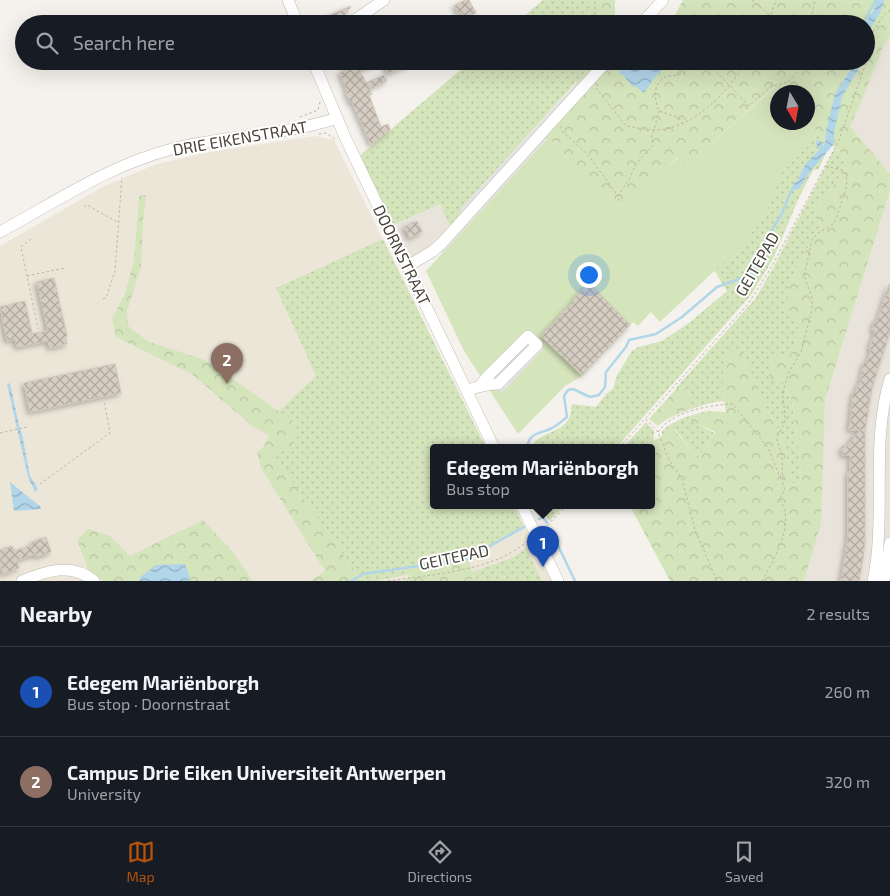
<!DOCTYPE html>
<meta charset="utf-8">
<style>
:root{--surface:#171b24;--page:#242831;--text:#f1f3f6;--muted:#9ea1a6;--line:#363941;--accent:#b45309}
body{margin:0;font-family:"Exo 2",sans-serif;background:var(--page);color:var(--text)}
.compass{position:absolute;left:770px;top:85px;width:45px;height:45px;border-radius:50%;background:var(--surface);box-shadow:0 5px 20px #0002;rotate:170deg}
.you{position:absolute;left:588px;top:274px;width:18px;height:18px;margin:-12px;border:4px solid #fff;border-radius:50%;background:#1a73e8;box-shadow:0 0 0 8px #1a73e833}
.badge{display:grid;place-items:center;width:32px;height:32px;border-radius:50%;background:var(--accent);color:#fff;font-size:16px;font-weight:700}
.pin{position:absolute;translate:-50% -41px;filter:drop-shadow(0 1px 2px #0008)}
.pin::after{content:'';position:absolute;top:26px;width:18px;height:15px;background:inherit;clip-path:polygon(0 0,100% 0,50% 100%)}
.popup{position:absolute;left:430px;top:444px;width:225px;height:65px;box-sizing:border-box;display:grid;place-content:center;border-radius:5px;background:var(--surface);filter:drop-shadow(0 1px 4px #0005);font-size:16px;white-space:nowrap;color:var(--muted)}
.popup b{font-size:19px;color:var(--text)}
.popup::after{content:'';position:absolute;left:50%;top:100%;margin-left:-10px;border:10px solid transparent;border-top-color:var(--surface)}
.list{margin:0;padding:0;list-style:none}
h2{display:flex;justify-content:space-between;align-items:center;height:65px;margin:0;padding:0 20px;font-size:21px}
h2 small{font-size:16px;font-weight:400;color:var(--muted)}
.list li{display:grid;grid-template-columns:32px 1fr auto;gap:15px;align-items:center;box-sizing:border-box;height:90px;padding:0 20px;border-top:1px solid var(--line)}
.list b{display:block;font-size:19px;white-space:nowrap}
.list p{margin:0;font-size:16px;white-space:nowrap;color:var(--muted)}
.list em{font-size:16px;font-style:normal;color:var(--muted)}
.icon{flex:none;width:28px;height:28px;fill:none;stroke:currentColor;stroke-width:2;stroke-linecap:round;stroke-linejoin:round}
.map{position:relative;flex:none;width:890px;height:581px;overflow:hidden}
.search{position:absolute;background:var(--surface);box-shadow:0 5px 20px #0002;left:15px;right:15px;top:15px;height:55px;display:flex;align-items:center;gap:12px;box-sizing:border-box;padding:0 18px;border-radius:28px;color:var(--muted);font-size:19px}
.sheet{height:245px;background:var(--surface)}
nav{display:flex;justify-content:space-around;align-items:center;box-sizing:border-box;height:70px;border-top:1px solid var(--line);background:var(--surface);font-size:14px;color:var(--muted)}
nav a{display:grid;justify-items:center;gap:2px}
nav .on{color:var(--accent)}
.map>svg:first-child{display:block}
.residential{fill:#e8e4dc}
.education{fill:#ece6d9}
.green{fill:url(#green-dots)}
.forest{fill:url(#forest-crowns)}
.pitch{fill:#d4e4bb}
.parking{fill:#e4e3e1}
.water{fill:url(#water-waves)}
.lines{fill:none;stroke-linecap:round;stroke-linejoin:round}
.stream{stroke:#b1d6ea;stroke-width:2.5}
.building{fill:url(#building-cross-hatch);stroke:#d0c5b7;filter:url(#shadow)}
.minor-casing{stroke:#c0b9b0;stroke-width:12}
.path{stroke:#c0b4a3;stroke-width:1;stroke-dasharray:2.5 2.5;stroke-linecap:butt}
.minor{stroke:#fff;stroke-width:11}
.labels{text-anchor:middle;stroke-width:4;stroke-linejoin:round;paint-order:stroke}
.street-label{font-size:16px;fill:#49433b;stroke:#fff}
</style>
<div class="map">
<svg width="890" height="581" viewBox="0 0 890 581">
<defs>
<pattern id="green-dots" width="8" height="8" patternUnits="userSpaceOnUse" patternTransform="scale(1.25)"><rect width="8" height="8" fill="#d4e4bb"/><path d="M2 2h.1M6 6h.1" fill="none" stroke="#b8c5a2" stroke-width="1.8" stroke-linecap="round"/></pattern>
<pattern id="forest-crowns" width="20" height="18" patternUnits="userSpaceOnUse" patternTransform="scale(1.25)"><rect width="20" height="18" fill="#d4e4bb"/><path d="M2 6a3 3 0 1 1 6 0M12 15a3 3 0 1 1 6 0" fill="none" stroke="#b8c5a2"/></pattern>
<pattern id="water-waves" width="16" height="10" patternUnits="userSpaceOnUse" patternTransform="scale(1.25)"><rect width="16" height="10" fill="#b1d6ea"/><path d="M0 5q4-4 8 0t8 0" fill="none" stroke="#92afbf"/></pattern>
<pattern id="building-cross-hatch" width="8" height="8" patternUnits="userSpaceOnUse" patternTransform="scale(1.25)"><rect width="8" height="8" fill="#d6cec3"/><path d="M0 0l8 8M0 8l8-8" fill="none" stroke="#b0a9a0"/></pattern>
<filter id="shadow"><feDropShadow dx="-2.5" dy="2.5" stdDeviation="2.5" flood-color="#0004"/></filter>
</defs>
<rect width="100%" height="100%" fill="#f5f2ed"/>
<path class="residential" d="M890,37V174L850,126L883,47Z
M890,191V581H804L820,523L825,400Z
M440,204L452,231L408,266L389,227Z"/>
<path class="education" d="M315,136L334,140L486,448H434V506H514L551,581H0V246L104,186L157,164L210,152Z"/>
<path class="green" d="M543,0H589C589,9 588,17 595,24H515Z
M471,61H595L594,76L579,93L576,82L461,209L465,218L452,231L440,204L389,227L356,159Z
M819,134L830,143L819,169L813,170L798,200L773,259L751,295L616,448H532C537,431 564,434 570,416C571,412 571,408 572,404L596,407L606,394L613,389L617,375L632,351L638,347L662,341L689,323L727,291L714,270L744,243L765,215L781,173Z
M835,148L842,153L846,171L817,205L820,228L805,252L791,281L786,311L800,329L792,354L769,379H781L792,401L802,482L793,485L782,436L763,402L722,391L724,401L714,402L688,410L691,395L686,389L676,388L755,299L772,270Z
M383,239L486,448H434V506H514L524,527L484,550L466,551L418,557L410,574L377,581H362L274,456L296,423L279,411L316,376L276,288Z
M708,411L691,420L714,433L698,459L675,429L662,436V431C675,419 691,415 708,411Z
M646,422L654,431V441L643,448H623Z
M541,506H564L549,521Z
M526,548L542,581H467L474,579L473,572L514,557Z"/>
<path class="forest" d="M589,0H615V13L611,23L595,24C588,17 589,9 589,0Z
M683,0H890V37L883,47L862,100L850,126L890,174V191L825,400L821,523L804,581H670L630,506H652V448H643L646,445L674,429L698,459L715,432L690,420L708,411L726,412L722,391L724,353L742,351L763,402L782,436L793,485L802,482L792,401L781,379H769L771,358L792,354L800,329L785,311L791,281L805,252L820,228L817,205L846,171L842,153L819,134L808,121V92H783L776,85L687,165L678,157L633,201L616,214L553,142L539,136L604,65L609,69L623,61H866V24H670Z
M146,195L143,220L141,267L127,311L128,326L149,342L205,360L296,423L298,436L290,449L278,450L274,456L362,581H310L325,571L261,468L257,452L264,446L269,436L251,425L193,375L116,337L112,319L125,294L134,260L139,196Z
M677,388L686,389L691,395L688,410L667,419L658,426L649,419Z
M203,520L232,551L253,581H103L88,569L77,540L88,529L110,536L130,556Z
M466,551L474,579L467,581H406L418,557Z"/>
<path class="pitch" d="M777,85L783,92H778V122H808V121L819,134L781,173L765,215L744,243L660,322L651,312L638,326L633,322L582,376L565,386L518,434L464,351L426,271L547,139L553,142L616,214L679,157L687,165Z"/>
<path class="parking" d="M577,82L579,93L540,136L547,139L443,253L433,251L464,218L460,209Z
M527,332L544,349L502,393L484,375Z"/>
<path class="water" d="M876,0H884C883,12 872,24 866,36V24H864L865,20L874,11Z
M629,61H694C686,70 680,70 671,66C656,71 653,81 644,93L635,86L633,87L622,74L619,73L620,70Z
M849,61H858L859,68L842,97L834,132V144L809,173L799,189L793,190L792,189L794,183L799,180L798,178L801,176L800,175L806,163L820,149L817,146L816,141L820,140L823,146L825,143L826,131L835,94L852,67Z
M10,383L20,430L22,434L30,476L38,489L35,492L28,477L7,384Z
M10,482L41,507V509L14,511Z
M185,564L190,578L188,581H140V577L157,565Z"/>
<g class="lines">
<path class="stream" d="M866,24L868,14L876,0
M527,448C529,433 538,434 550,429C557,426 562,421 567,417L564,396L568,390L573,389L590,397L599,395L605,387L606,372L626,347L629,340L656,334L682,317L717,287L753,274L765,241L781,215L793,187
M537,506L543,517L539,519
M543,517L547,523
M553,535L575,581
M351,581L363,574L467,559L524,527"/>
</g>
<path class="building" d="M465,0H469L476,13L465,18L462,12L458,13L454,6Z
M351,6L339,24H323L321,19Z
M355,61H381L360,71L366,83L384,75L387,81L369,89L372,94L369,95L381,127L388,124L390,130L371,145L352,102L351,103L348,98L346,92L347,91L340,73L344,71L343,69L356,64Z
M383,61H417L388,74Z
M417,221L422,232L410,238L404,227Z
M54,278L67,336L65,337L67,344L50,348L48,341L17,347L15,339L7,341L0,307L25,301L32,334L48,331L37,282Z
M589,283L630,325L582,375L541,336L574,301L573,300Z
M889,284L890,332L872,388L865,430V542L863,558L859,581H841L848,537V472H850V455H842V446H849L850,439L861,430H849L853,392L855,393L858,384L859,385L864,362L867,363L871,349H869L875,330H872L875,320L877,321Z
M115,364L121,393L30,412L24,383Z
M46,537L51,552L36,557V554L17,560L19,568L3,574L0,564V550L12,546L14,551L33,545L32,542Z"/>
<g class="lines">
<defs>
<path id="minor" d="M288,0L298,24
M346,24L356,19L384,0
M641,24L663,0
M313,61L345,137L494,448
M0,232C55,202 110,165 172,149C226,135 283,136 337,118
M408,266L433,251L441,244L607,61
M467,390C477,387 487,384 498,384L537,345L528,336L487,377L480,386
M522,506L558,581
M22,581C46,571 72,562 94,581
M873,581C887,515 870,444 890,379
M884,581L890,543"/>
</defs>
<use href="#minor" class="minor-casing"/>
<path class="path" d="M752,0L780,24
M595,24V0
M768,24L776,0
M810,24L815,0
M706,61L749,106L770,87L788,82L801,68L804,61
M588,66L590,61
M596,88L626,126C635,127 644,130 653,130C691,131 729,92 746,61
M300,117L318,110L320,102
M683,124L679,118L659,111C654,99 652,81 668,76C672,75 676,76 680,74C686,72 691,67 695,61
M561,126L562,131L589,156L618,196
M319,134L326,133L335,139
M619,201L618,196L630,178L636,164L653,145L652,137L659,111
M84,207L87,205L119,223
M31,239L21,247L38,329
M27,276L65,268
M103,299L106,298L115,271L122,177
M646,419L658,432L669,460L682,479L695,530L717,581
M658,432C661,429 665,423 669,421C687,409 712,405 733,404L768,448L782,482
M0,433L27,427
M619,448L748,304L771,268L839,140L869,54L873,32L883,16L890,10
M40,484L110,433L104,400
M783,485L782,454L777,442V437L784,424L785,415L783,396L784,388L789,372L801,352L812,310V298L804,275L806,268L812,239L818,233L833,224L836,219L846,189L847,181L845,173L842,170L825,166
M544,529L566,506
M388,581C423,576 460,573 493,561C506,557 517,549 527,542
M762,581C774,559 797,522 779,499L785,490L783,485"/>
<use href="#minor" class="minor"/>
</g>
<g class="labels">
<g class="street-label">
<text transform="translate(240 138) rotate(-10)" y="6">DRIE EIKENSTRAAT</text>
<text transform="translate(402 255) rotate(64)" y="6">DOORNSTRAAT</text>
<text transform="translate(757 264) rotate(-60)" y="6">GEITEPAD</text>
<text transform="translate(454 557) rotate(-12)" y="6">GEITEPAD</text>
</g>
</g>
</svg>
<svg class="compass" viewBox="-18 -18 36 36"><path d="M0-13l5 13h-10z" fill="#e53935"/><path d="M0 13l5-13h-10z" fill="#9ea1a6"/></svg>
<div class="you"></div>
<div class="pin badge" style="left:543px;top:567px;background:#1a4fb4">1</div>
<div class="popup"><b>Edegem Mariënborgh</b>Bus stop</div>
<div class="pin badge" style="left:227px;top:384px;background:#8d6e63">2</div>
<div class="search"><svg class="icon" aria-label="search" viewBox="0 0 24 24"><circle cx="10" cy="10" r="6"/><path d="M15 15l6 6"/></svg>Search here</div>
</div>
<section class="sheet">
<h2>Nearby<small>2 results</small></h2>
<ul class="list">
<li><span class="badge" style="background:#1a4fb4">1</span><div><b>Edegem Mariënborgh</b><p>Bus stop · Doornstraat</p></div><em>260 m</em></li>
<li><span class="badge" style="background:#8d6e63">2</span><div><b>Campus Drie Eiken Universiteit Antwerpen</b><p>University</p></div><em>320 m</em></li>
</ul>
</section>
<nav>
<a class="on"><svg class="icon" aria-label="map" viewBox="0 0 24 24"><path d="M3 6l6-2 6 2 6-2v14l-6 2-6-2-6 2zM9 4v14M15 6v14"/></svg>Map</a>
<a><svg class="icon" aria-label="directions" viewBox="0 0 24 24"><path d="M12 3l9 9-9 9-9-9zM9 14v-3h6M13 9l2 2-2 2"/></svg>Directions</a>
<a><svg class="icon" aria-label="saved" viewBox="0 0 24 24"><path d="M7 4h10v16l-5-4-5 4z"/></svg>Saved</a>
</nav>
